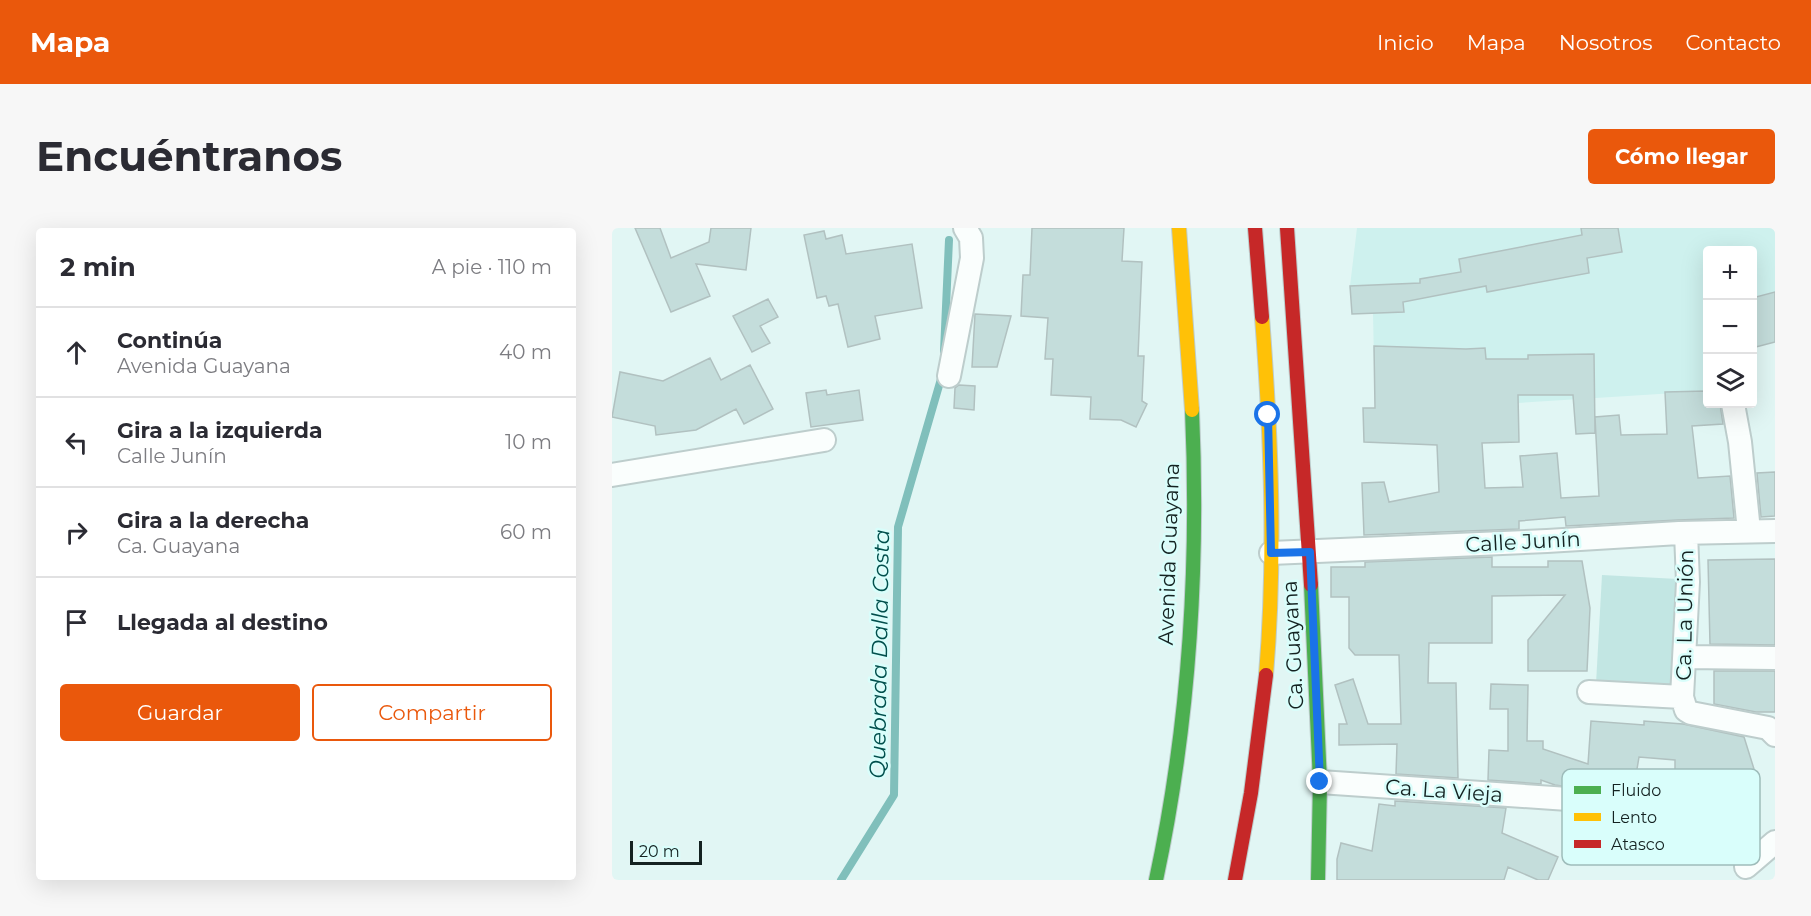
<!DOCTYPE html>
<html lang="es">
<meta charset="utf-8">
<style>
:root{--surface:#fff;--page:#f7f7f7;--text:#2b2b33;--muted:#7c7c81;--line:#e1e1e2;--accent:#ea580c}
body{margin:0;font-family:Montserrat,sans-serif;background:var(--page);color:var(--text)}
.controls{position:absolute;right:18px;top:18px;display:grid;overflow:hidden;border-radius:6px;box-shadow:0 6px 24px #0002}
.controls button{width:54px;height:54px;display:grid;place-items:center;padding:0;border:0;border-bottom:2px solid var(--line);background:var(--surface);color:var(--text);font:30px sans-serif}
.scale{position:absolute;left:18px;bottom:15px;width:72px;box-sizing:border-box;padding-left:6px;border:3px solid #142221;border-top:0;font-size:16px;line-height:21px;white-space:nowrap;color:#142221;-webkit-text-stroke:4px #d9fefb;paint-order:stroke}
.stop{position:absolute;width:18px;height:18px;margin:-14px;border:4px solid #1a73e8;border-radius:50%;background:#fff}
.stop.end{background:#1a73e8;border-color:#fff;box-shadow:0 2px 6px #0008}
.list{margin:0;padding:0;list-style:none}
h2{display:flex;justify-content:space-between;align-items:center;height:78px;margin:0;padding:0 24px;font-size:26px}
h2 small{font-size:20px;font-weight:400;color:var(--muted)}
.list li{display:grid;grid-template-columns:39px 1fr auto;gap:18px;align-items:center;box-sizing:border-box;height:90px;padding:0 24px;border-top:2px solid var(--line)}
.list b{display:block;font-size:22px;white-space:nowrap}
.list p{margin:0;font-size:20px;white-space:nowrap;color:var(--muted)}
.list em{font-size:20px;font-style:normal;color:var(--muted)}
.actions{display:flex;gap:12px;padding:18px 24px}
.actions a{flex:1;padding:14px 0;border:2px solid var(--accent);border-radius:6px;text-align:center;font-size:21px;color:var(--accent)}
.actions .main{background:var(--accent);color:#fff}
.icon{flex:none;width:33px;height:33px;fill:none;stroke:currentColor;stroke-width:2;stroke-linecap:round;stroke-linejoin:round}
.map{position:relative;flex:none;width:1163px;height:652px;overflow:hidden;border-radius:6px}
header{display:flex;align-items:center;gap:36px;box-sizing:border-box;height:84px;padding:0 30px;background:var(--accent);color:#fff}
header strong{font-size:28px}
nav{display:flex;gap:33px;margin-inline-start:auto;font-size:21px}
.intro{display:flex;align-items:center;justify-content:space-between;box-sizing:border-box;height:144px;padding:0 36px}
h1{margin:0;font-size:42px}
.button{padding:15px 27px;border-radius:6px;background:var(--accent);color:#fff;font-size:21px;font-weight:700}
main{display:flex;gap:36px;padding:0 36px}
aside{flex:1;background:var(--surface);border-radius:6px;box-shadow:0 6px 24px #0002}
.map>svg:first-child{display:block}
.built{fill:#cef1ee}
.green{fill:#c2e6e3}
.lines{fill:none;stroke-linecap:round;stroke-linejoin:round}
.stream{stroke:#80bfbb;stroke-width:8}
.building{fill:#c4dddb;stroke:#b1c1c0;stroke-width:1.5}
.street-casing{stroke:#bdcdcc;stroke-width:26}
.fast-casing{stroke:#bdcdcc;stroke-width:16}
.slow-casing{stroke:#bdcdcc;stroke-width:16}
.jam-casing{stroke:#bdcdcc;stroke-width:16}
.street{stroke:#fafefd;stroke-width:22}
.fast{stroke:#4caf50;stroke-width:14}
.slow{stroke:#ffc107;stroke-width:14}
.jam{stroke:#c62828;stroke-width:14}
.route{stroke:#1a73e8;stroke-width:8}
.labels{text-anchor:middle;stroke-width:5;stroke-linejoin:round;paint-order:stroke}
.street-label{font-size:21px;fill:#142221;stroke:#d9fefb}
.water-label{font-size:22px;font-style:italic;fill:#014f4c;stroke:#d9fefb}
.key{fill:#d9fefb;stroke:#9ebcba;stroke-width:1.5}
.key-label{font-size:16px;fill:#142221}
</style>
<header>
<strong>Mapa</strong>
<nav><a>Inicio</a><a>Mapa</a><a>Nosotros</a><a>Contacto</a></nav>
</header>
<div class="intro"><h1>Encuéntranos</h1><a class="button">Cómo llegar</a></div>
<main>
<aside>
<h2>2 min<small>A pie · 110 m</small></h2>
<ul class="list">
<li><svg class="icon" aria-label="ahead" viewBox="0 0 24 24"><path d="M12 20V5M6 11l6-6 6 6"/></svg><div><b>Continúa</b><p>Avenida Guayana</p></div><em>40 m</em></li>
<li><svg class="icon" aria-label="left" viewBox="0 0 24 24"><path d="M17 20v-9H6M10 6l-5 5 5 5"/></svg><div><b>Gira a la izquierda</b><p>Calle Junín</p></div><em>10 m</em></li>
<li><svg class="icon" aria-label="right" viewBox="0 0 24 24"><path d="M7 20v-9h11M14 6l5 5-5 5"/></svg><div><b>Gira a la derecha</b><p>Ca. Guayana</p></div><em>60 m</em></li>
<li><svg class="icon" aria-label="arrive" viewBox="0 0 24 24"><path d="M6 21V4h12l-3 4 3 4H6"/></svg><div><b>Llegada al destino</b></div></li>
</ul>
<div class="actions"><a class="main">Guardar</a><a>Compartir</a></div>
</aside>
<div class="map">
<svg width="1163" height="652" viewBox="0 0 1163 652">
<rect width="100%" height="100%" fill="#e1f6f4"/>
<path class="built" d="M745,0H1163V114L1141,120L1140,22H1096L1095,163L906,175L763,180L761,86H740L738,58Z"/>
<path class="green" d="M990,347L1066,351L1059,460L984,456Z"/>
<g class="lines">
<path class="stream" d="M332,123L337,12
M229,652L282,567L286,299L331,144"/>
</g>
<path class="building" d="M23,0H48L59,30L97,14L99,0H139L134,42L84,36L98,68L59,84Z
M420,0H512L510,33L530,34L526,128H532L530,173L535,176L524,199L509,192L478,191L479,169L439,167L441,131H433L436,90L409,88L411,47H418Z
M969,0H1006L1010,24L975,30L977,45L875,64L874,58L791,74L792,84L740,86L738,58L808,55V51L849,44L847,31L970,7Z
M212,3L214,11L230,7L234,26L300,16L310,80L263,88L268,111L236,119L226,76L217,78L214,68L205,70L192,7Z
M1163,64V114L1140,120V70Z
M156,71L166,89L148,98L158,115L140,124L121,88Z
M363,86L399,88L385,139H360Z
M762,118L854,121L873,120L874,131H916V127L982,126L983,205L964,206L961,167H906L907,214L870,215L873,260L911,259L908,228L945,225L949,270L987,268L983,189L1007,187L1009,207L1055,206L1053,164L1095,163V176H1108L1111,196L1080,198L1086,250L1118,248L1122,290L1066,292L954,298L953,289L907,293V301L752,307L750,255L772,254L777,274L827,264L825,217L752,214L751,180H763Z
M98,130L109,152L138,137L161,181L132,196L124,181L84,202L44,207L43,198L0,189L8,144L51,153Z
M347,157L363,158L362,182L342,180L343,160Z
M214,162L215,167L247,162L251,192L199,199L194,165Z
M1163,244V288L1149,289L1145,245Z
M880,329V339H936V333H970L978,380L975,443H916V412L953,367L880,368V415H817L816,455H844L846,550L784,546L785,516L727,517V496H735L723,457L741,451L756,496H789L787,427H743L737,420V369H719V339H753V334Z
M1163,331V417L1098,416L1096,332Z
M1102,443H1163V484H1144L1102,476Z
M879,456L916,457L915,513H931V521L976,536L979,493L1032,497V493L1071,496L1132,509L1142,541L1116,549L1115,545L1063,546V532L1027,529L1022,559L978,554L973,567L968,565L963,560L943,557L929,552V556L876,552L877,522L896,523V481H878Z
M783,573L894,580L890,605L946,629L936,652H926L896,639L892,652H725V631L729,615L760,623L767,576L783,578Z"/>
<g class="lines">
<defs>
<path id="street" d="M337,148L360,30L359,10L353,0
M1121,176L1128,214L1137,303
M0,247L212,212
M1074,305L1076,354L1070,469L1074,482L1079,485L1156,500L1163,507
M659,325L935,313L1067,305L1163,303
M1073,429L1163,430
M977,464L1070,469
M708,554L956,571
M1134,639L1163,614"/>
<path id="fast" d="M699,357L708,554L706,652
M544,652C577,498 587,339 580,182"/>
<path id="slow" d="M567,0L580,182
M650,89C659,208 664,328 654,447"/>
<path id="jam" d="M643,0L650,89
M675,0L699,357
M623,652L639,565L654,447"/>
</defs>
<use href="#street" class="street-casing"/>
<use href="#fast" class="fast-casing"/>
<use href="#slow" class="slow-casing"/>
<use href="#jam" class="jam-casing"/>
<use href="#street" class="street"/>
<use href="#fast" class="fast"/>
<use href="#slow" class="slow"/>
<use href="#jam" class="jam"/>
</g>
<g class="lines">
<path class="route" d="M656,187L659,325L698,324L708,554"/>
</g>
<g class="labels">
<g class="street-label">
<text transform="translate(911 314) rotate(-3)" y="7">Calle Junín</text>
<text transform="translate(557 326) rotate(-88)" y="7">Avenida Guayana</text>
<text transform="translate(1073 387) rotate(-89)" y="7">Ca. La Unión</text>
<text transform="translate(681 417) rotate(-93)" y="7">Ca. Guayana</text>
<text transform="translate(832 563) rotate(4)" y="7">Ca. La Vieja</text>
</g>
<g class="water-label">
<text transform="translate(267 426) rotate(-89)" y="8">Quebrada Dalla Costa</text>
</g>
</g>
<rect x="950" y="541" width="198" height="96" rx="9" class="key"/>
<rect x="962" y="558" width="27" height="8" fill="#4caf50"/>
<rect x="962" y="585" width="27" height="8" fill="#ffc107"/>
<rect x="962" y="612" width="27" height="8" fill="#c62828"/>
<g class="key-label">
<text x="999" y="568">Fluido</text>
<text x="999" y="595">Lento</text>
<text x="999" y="622">Atasco</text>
</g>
</svg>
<div class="controls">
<button>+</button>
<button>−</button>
<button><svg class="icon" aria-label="layers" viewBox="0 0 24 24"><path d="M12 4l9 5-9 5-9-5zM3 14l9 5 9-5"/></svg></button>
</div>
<div class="scale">20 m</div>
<div class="stop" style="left:656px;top:187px"></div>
<div class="stop end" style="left:708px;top:554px"></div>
</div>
</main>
